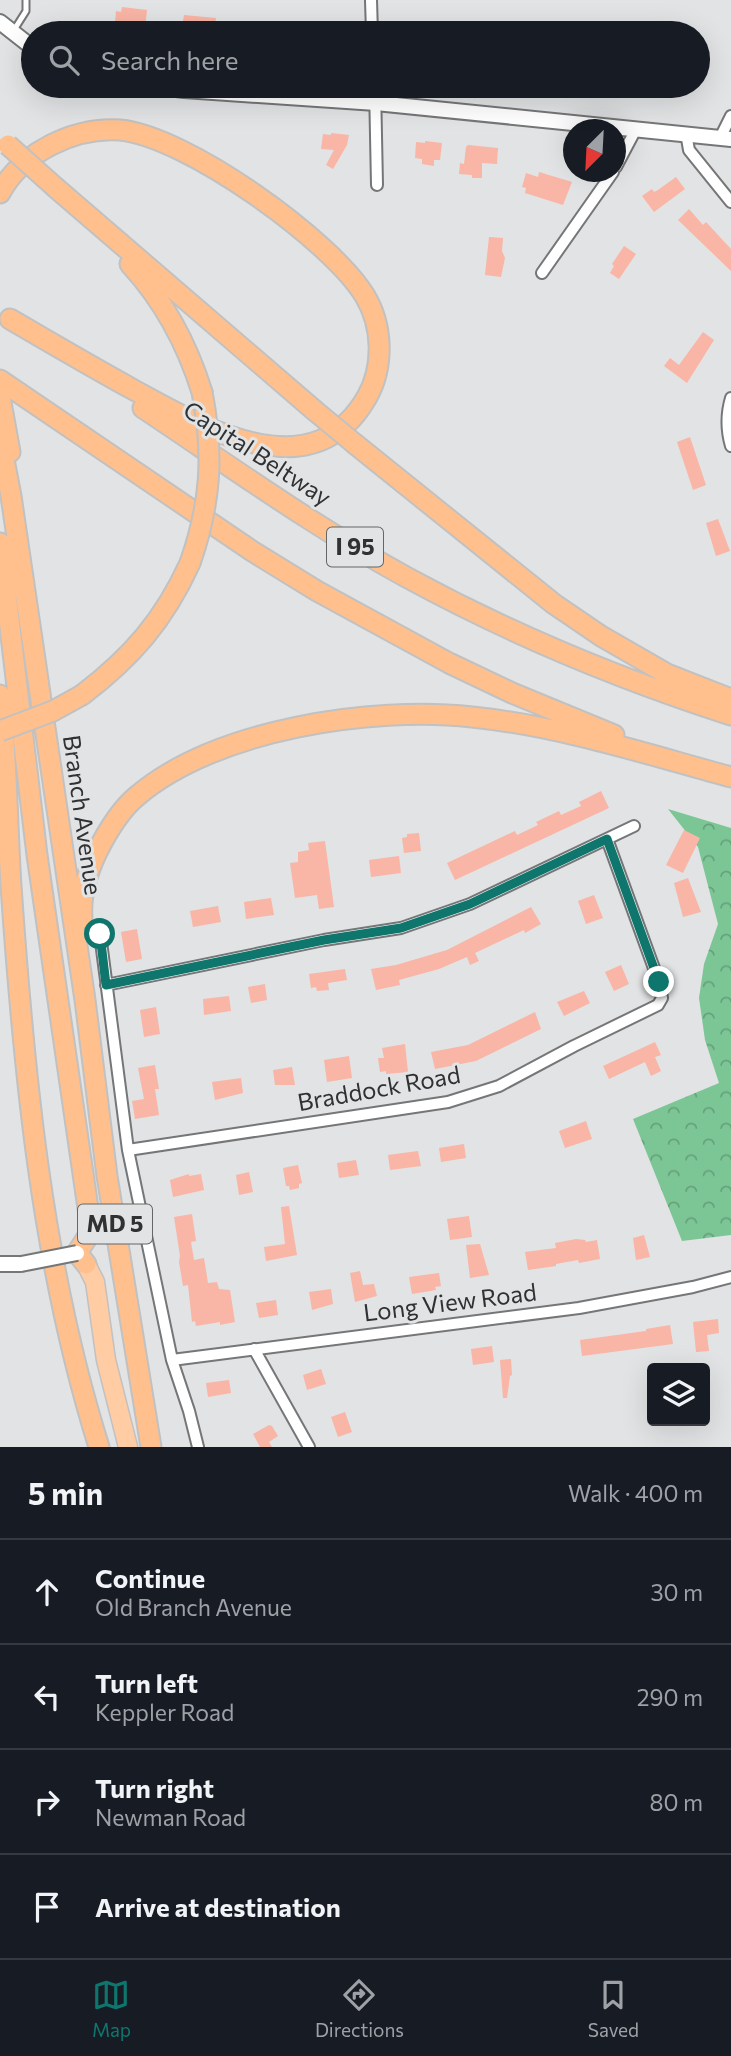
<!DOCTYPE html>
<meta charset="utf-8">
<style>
:root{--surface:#171b24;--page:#20242c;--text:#f1f3f6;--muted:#9ea1a6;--line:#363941;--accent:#0f766e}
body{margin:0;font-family:Commissioner,sans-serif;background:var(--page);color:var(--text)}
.controls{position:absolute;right:21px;bottom:21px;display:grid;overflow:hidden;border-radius:7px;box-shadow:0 7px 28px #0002}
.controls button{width:63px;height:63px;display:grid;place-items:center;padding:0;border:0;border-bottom:2px solid var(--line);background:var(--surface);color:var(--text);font:35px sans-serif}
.compass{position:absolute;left:563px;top:119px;width:63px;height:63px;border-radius:50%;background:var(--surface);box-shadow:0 7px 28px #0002;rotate:204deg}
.stop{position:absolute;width:21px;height:21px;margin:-16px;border:5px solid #0f766e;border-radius:50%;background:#fff}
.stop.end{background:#0f766e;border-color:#fff;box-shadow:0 2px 7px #0008}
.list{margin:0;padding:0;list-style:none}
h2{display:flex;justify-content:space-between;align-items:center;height:91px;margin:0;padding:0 28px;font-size:30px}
h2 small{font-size:23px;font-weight:400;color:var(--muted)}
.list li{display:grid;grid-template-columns:46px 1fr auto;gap:21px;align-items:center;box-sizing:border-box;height:105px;padding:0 28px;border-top:2px solid var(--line)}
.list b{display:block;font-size:26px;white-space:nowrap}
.list p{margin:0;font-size:23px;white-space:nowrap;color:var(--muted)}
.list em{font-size:23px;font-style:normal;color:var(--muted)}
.icon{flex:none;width:38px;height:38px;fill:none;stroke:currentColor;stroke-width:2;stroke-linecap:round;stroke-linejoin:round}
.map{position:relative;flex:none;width:731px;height:1447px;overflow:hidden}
.search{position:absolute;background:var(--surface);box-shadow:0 7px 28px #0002;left:21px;right:21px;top:21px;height:77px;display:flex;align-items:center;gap:18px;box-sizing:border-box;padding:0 24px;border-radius:38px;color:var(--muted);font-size:26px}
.sheet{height:511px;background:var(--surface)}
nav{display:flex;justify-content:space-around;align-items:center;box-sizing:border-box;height:98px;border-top:2px solid var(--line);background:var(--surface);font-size:19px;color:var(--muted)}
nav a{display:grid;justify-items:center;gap:4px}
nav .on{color:var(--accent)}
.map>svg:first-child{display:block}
.forest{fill:url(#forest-crowns)}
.building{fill:#f9b5a6}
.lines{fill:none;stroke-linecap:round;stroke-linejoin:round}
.service-casing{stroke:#757677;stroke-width:9}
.minor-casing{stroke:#757677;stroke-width:14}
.tertiary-casing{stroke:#757677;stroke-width:18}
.trunk-casing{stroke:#c1c1c2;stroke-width:21}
.motorway-casing{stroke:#c1c1c2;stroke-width:23}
.service{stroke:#fff;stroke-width:5}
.minor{stroke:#fff;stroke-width:10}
.tertiary{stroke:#fff;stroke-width:14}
.trunk{stroke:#ffcca4;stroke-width:18}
.motorway{stroke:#ffc08d;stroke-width:19}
.tertiary-bridge-casing{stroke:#757677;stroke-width:18;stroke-linecap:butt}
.motorway-bridge-casing{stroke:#c1c1c2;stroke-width:23;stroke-linecap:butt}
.tertiary-bridge{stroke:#fff;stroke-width:14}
.motorway-bridge{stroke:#ffc08d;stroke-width:19}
.route{stroke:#0f766e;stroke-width:9}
.labels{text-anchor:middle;stroke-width:6;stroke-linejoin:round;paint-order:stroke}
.shield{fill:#e1e3e4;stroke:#656667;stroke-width:2}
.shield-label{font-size:23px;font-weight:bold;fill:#303132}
.street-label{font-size:24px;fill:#303132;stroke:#e1e3e4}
</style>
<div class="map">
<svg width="731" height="1447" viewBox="0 0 731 1447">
<defs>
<pattern id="forest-crowns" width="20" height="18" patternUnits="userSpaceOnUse" patternTransform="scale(1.75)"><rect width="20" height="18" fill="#7cc696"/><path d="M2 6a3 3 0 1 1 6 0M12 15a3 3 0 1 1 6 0" fill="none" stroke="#66a17b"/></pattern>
</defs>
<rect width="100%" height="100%" fill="#e1e3e4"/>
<path class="forest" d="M668,809L731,828V1235L682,1241L633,1119L719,1083L705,1040L699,998L704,964L718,924L698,847Z"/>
<path class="building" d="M122,7L147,10L145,29L120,26V24L115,23L116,11L121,12Z
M184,15L216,18L214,33L185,30L182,27Z
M331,133L349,135L347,145L333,169L326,165L334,150L321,149L323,134L331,135Z
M425,141L442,143L440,160H434V166L422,164V159L415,158L416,142L425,143Z
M468,145L498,148L497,164L482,163V178H472V175L459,174L460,163L464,164L466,147Z
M539,172L572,182L563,205L525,193L526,188L522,187L526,173L538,177Z
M676,177L685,189L654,212L642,196L652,189L654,192L658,190Z
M689,209L703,225L706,222L731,249V271L678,220Z
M489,237L503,238L502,251L505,258L501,277L485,275Z
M624,246L636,254L619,279L610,273L614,266L612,264Z
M703,332L714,340L687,383L664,366L670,358L679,365Z
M690,437L706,485L693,490L677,442Z
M718,519L730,551L716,556L706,523Z
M601,791L609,808L455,880L447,863L515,831L517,835L538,825L536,822L559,811L561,815L581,806L579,802Z
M684,830L700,838L683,873L666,865Z
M419,833L421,851L404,853L402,838L407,837V834Z
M325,841L334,907L319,909L317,895L295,898L290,863L298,862V852L309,850L308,843Z
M399,856L401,873L371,877L369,860Z
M688,878L701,912L683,917L674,883Z
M594,895L603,918L586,924L578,901Z
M271,898L274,915L246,919L244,902Z
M218,906L221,922L193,927L190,911Z
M531,907L541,924L525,933L524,930L475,953L479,961L470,965L467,957L439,969L399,980L400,985L376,990L371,969L396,965L447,950Z
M137,929L142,959L126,962L121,932Z
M621,965L629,984L614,991L605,972Z
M345,969L347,980L328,983L329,990L317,991L316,987L311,988L309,974Z
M265,984L267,1000L251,1003L248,987Z
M584,991L590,1003L564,1016L557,1002Z
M229,996L231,1011L204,1015L203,999Z
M156,1007L160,1034L144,1037L140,1010Z
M535,1012L541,1029L476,1061L435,1069L431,1052L468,1045Z
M655,1042L661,1055L655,1057L661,1071L651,1076L645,1062L609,1079L603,1066Z
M405,1044L408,1072L386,1074V1071L380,1072L378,1058H384L382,1048Z
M349,1056L352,1078L327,1082L324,1060Z
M155,1065L159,1089H155L159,1115L135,1119L132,1101L144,1099L138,1068Z
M292,1067L295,1085H275L273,1070Z
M241,1078L243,1093L215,1100L212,1082Z
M586,1121L592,1139L565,1148L559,1131Z
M464,1144L466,1158L441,1162L439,1148Z
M418,1151L421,1166L390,1170L388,1155Z
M356,1160L359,1175L339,1178L337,1163Z
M298,1165L302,1183L299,1184V1188L290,1190L289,1186H286L283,1168Z
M249,1172L253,1192L239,1195L236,1175Z
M189,1174V1176L201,1174L204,1190L173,1197L170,1180Z
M289,1206L297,1255L266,1261L264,1247L285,1244L281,1207Z
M192,1214L196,1241L191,1242L194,1260L204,1258L208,1283L217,1282L219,1289L230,1290L235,1322L220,1325V1322L196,1326L195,1321L192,1322L188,1285L183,1286L179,1262L180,1256L174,1217Z
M469,1216L472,1237L450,1240L447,1219Z
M644,1235L650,1257L636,1260L633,1238Z
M576,1239L585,1240L586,1242L597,1240L600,1259L579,1263L578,1260L556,1264V1266L528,1270L525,1252L556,1248L555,1243Z
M480,1244L489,1275L470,1278L466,1245Z
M360,1271L363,1285L374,1284L377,1296L355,1302L350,1273Z
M439,1273L441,1286L435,1287L436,1290L412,1294L409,1277Z
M331,1289L333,1304L312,1310L309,1292Z
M276,1300L278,1315L259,1318L256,1303Z
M718,1319L719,1333L707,1335L709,1351L696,1352L693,1322Z
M670,1325L673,1344L582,1356L580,1340L646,1331V1329Z
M492,1346L494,1362L473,1365L471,1349Z
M511,1359L512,1375L510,1376L507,1398H503L500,1360Z
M321,1369L326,1384L307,1390L303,1375Z
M229,1380L231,1393L208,1397L206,1383Z
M345,1412L352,1432L338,1437L331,1417Z
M269,1425L272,1426L278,1436L269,1442L272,1447H260L253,1434Z"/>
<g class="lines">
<defs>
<path id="service" d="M14,30L26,11V0"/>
<path id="minor" d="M371,0L372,33
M375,86L377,185
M686,133L689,150L731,202
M720,138L731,116
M616,167L635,131
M542,273L613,172
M731,398C726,415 726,429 731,446
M100,934L128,1150L172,1360L189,1411L198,1447
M106,985L324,940L401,928L470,904L634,826
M128,1150L448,1102L499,1086L574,1046L658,1005L662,998L659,982L607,839
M254,1349L309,1447
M172,1360L579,1308L693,1287L731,1277"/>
<path id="tertiary" d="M0,22L33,48
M153,86L184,90L376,103L731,139
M0,1264H21"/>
<path id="trunk" d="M86,1264L95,1282L106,1360L128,1447"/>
<path id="motorway" d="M56,188L314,410
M0,193C22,152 74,127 120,130C186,136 331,240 365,296C383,326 384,367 367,397C312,493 202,427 134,390C92,367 51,343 10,319
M130,264C164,301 187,344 202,392
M0,380L252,551L317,591L449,663L512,693L614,735
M0,397L10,452
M143,408C230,466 316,528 408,578C511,634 619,679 731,715
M0,439L11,496L85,1000L107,1176L151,1447
M355,444L554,604L601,636L667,674L731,699
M0,543L37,855L90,1222L88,1236L77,1253L86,1264
M0,695C7,758 7,823 11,886C24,1075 42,1265 99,1447
M82,695C132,657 164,620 190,563
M82,918C80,894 87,873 97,852C107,832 120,810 137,796C216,729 372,706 472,717C560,726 646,754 731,777"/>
</defs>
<use href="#service" class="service-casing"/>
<use href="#minor" class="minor-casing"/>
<use href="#tertiary" class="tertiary-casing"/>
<use href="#trunk" class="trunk-casing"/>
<use href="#motorway" class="motorway-casing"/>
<use href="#service" class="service"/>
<use href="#minor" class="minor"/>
<use href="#tertiary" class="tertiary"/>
<use href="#trunk" class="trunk"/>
<use href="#motorway" class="motorway"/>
<defs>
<path id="tertiary-bridge" d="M21,1264L77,1253"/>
<path id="motorway-bridge" d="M8,145L56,188
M314,410L355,444
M190,563C211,503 214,454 202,392
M0,731L53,711L82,695"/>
</defs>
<use href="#tertiary-bridge" class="tertiary-bridge-casing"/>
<use href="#motorway-bridge" class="motorway-bridge-casing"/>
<use href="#tertiary-bridge" class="tertiary-bridge"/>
<use href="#motorway-bridge" class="motorway-bridge"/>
</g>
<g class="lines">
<path class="route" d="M100,934L106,985L324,940L401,928L470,904L607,839L659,982"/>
</g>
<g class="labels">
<g class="shield">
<rect x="327" y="527.5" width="56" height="39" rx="5"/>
<rect x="78" y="1204.5" width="74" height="39" rx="5"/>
</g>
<g class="shield-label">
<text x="355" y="555">I 95</text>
<text x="115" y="1232">MD 5</text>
</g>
<g class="street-label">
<text transform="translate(257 454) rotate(33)" y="8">Capital Beltway</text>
<text transform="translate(82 815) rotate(82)" y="8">Branch Avenue</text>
<text transform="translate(379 1089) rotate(-10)" y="8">Braddock Road</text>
<text transform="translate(450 1303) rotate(-7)" y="8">Long View Road</text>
</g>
</g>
</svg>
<div class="controls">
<button><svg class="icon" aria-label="layers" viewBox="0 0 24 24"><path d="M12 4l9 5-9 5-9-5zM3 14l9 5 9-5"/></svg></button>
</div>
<svg class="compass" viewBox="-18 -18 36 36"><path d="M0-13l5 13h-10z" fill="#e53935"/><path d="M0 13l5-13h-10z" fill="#9ea1a6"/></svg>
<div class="stop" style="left:100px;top:934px"></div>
<div class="stop end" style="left:659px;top:982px"></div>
<div class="search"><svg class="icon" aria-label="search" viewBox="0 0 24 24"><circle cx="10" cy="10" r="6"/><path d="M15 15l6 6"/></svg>Search here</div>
</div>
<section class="sheet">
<h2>5 min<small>Walk · 400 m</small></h2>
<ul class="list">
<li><svg class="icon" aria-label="ahead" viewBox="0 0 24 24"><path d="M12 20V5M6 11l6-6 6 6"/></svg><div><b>Continue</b><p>Old Branch Avenue</p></div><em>30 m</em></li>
<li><svg class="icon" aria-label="left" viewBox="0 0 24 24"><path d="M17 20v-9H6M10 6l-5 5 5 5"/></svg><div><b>Turn left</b><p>Keppler Road</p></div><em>290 m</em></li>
<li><svg class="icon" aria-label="right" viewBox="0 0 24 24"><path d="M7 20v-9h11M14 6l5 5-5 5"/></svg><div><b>Turn right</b><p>Newman Road</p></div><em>80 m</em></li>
<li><svg class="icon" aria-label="arrive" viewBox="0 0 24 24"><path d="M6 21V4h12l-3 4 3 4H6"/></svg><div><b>Arrive at destination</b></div></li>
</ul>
</section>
<nav>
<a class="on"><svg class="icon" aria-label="map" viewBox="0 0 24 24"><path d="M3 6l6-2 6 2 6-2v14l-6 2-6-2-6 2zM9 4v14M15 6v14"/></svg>Map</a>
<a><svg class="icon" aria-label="directions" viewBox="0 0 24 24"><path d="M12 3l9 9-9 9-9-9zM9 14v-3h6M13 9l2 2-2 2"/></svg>Directions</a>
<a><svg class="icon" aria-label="saved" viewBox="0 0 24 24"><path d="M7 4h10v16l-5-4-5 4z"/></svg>Saved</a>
</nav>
